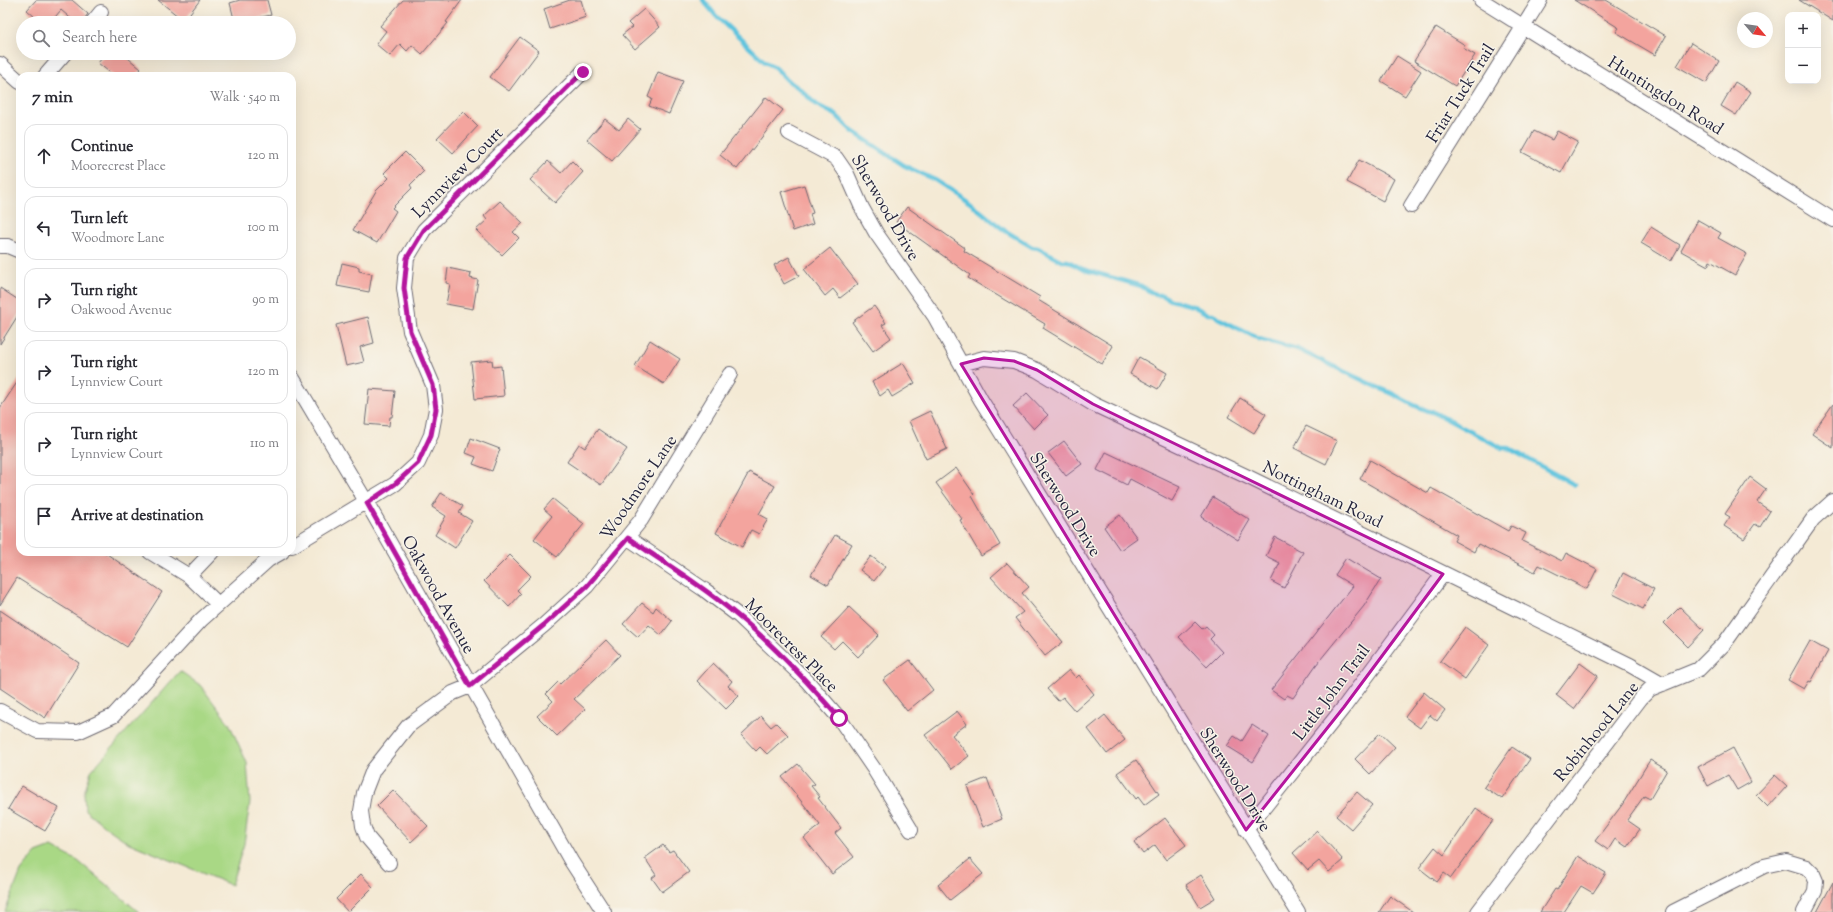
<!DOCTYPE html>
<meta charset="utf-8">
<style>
:root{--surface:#fff;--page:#f7f7f7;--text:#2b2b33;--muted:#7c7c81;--line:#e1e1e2}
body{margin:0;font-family:"Sorts Mill Goudy",serif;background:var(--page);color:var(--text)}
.controls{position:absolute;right:12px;top:12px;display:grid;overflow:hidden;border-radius:8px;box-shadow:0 4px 16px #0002}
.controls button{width:36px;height:36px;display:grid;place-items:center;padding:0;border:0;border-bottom:1px solid var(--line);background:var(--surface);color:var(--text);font:20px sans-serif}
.compass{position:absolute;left:1737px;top:12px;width:36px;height:36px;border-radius:50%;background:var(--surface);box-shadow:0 4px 16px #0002;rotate:119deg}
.stop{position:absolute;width:12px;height:12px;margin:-9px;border:3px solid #b5179e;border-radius:50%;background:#fff}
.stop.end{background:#b5179e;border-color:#fff;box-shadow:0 1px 4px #0008}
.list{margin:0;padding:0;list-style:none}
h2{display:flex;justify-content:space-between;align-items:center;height:52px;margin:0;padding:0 16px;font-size:17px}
h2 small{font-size:13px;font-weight:400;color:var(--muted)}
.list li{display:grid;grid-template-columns:26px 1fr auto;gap:12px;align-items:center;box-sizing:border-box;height:64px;margin:0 8px 8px;padding:0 8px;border:1px solid var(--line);border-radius:12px}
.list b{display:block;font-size:15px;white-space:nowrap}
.list p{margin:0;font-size:13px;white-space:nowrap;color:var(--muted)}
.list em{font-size:13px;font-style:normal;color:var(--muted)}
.icon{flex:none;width:22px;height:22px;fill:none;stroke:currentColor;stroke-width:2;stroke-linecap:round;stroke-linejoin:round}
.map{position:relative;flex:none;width:1833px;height:912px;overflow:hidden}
.search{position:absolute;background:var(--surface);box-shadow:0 4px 16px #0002;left:16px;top:16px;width:280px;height:44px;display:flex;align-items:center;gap:10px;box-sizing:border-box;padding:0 14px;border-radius:22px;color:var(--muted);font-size:15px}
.panel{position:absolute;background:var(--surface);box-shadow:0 4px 16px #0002;left:16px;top:72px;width:280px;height:484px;border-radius:12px}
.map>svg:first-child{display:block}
.green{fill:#a9d885;stroke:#667d60}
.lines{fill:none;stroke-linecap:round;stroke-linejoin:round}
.stream{stroke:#60c4de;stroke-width:4.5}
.building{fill:#f3a49e}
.minor-casing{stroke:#6c6871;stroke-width:16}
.minor{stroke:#fff;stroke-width:14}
.route{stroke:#b5179e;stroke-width:5}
.marked{fill:#b5179e;fill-opacity:0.2;stroke:#b5179e;stroke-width:3;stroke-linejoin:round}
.labels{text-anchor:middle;stroke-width:3;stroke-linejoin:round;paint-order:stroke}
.street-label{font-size:17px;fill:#22223b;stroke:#f7f3e8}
</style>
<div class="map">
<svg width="1833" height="912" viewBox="0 0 1833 912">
<rect width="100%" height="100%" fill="#f7f3e8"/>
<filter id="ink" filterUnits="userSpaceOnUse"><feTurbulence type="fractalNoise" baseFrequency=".025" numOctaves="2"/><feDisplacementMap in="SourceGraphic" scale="8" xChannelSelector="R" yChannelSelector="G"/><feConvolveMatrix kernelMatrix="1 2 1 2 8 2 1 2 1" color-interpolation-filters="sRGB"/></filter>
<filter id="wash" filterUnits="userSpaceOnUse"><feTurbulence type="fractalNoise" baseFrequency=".012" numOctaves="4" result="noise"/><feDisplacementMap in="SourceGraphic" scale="16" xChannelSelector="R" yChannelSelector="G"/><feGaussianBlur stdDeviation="0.9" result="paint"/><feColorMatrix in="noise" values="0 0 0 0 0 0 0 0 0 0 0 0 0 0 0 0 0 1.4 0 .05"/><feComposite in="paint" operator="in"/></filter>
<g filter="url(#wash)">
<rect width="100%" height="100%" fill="#f4ead5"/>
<path class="green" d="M180,671L200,685L229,723L247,763L250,802L244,844L231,885L129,843L107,828L85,810L84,793L91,771Z
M52,847L78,861L139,912H5L21,871L36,853Z"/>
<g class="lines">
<path class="stream" d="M703,0L716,16L765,62L775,67L787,80L800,89L817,105L836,115L852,131L905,166L935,180L969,202L1004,230L1032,247L1038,248L1062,261H1068L1082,269L1141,286L1156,295H1162L1171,300L1193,306L1208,314H1214L1218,318L1259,339L1297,349L1379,388C1398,394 1413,408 1433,412L1502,448H1508L1575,485"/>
</g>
<g id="blocks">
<path class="building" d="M36,0H72L88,14L81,23H76L61,10L50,23H42L27,10Z
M158,0H200L184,21Z
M240,0H267L271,15L235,23L230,3Z
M403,0H462L446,22L448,23L422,54L412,45L407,51L400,44L390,56L376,44L386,31L380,26Z
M570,0H581L586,17L550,29L544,9Z
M1574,0H1606L1666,36L1655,55L1616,32L1619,28Z
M1799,0H1833V21Z
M644,9L660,27L635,49L622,35L632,27L628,23Z
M1436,27L1465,45L1463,48L1475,55L1455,86L1414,61Z
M520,37L539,51L509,91L490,77Z
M1691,43L1719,61L1706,83L1677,66Z
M106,53H122L141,69L135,76H114L98,63Z
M1397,56L1421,71L1405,96L1381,81Z
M658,72L683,81L669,114L649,106L652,99L648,97Z
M1735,82L1751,92L1736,115L1721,106Z
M766,97L783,110L737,169L720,155Z
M463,111L478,126L453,153L437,138Z
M605,119L619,130L628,119L640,129L612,161L587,140Z
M1534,131L1552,140L1557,131L1578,142L1561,173L1522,152Z
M405,152L424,171L410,185L412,188L392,208L396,211L377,243L353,230L376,191L389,178L384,173Z
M1359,160L1394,179L1383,201L1347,182Z
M548,161L561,173L572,161L583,172L555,203L530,180Z
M804,185L813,213L810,214L813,224L793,231L781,192Z
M500,201L523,223L513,232L519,238L502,255L476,230L487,220L484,216Z
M907,207L965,248L964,251L1040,297L1038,300L1113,346L1102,364L1043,328L1045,324L968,278L970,275L896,222Z
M1698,220L1721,233L1718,238L1747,254L1735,275L1710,261L1708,266L1681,251Z
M1651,227L1680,245L1671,261L1641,243Z
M830,248L858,284L840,298L833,289L825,296L804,269Z
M789,257L799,276L784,284L774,265Z
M342,263L359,267V271L372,274L369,292L337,286Z
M448,268L471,273L470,278L478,280L473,309L446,304L450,284L446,283Z
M0,288L20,301V312L0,344Z
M874,306L886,323L882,325L891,338L873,351L852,322Z
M368,317L374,343L360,347L364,362L346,366L336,325Z
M650,340L680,359L664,384L635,366Z
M1139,357L1167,373L1158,389L1130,374Z
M492,360L493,367L501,366L504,396L475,399L471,362Z
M903,363L915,383L892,397L888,390L880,396L872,382Z
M20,378V552H104L162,592L127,647L17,578L0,605V408Z
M369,389L395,391L392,417H390L389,426L365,424Z
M1027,393L1048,415L1034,429L1013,406Z
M1240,398L1266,414L1254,433L1228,417Z
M1833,404V448L1812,434Z
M930,411L947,449L926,459L909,421Z
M1306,426L1337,441L1326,464L1294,448Z
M598,429L627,449L601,485L567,462L579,444L585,448Z
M471,438L500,449L492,471L473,464L476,457L466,453Z
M1064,441L1082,464L1066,476L1048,453Z
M1106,452L1180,487L1172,501L1130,479L1127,485L1097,470Z
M1370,460L1428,493L1431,488L1508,531L1511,526L1526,533L1522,541L1562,561L1566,553L1597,569L1587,589L1539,565L1535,572L1478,544L1474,552L1454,541L1457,535L1360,479Z
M956,468L974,494L972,496L1000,545L981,556L960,520L962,519L936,483Z
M749,472L775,486L759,514L768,519L759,534L751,530L742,547L716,533Z
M1750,477L1766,489L1757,502L1770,511L1760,527L1755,524L1744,539L1724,526L1730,517L1725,514Z
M441,493L463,506L459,513L472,521L455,548L435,535L446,516L432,507Z
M1213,497L1250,520L1238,540L1201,517Z
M553,499L584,524L557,557L534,539L552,516L544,509Z
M1120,515L1137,538L1120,550L1104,527Z
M835,535L852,544L828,585L811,575Z
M1275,537L1303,552L1284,588L1271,581L1280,563L1266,556Z
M510,555L531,576L517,590L521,594L509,607L484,581Z
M871,556L885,567L874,581L860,570Z
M1346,558L1381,579L1364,606L1316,665L1293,698L1287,695L1284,699L1271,690L1353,586L1335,575Z
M1007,563L1029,587L1022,593L1063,642L1045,656L1015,618L1023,612L991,577Z
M1623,573L1654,589L1643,609L1613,594Z
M642,603L653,612L656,607L672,621L661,635L649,625L638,637L623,624Z
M849,607L879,635L858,657L842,641L834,649L821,637Z
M1680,607L1704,630L1688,647L1664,623Z
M0,610L79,663L45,718L0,688Z
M1195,622L1202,629L1206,626L1214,635L1210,639L1222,652L1207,667L1179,637Z
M1465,627L1489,645L1465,679L1440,661Z
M606,640L620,655L574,699L585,709L557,736L537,716L553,701L546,694L558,682L560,684Z
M1810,641L1828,651L1811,682L1809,681L1804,689L1788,680Z
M910,660L933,690L907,711L883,680Z
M713,663L732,681L728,686L739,696L726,709L697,681Z
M1580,663L1598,676L1574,709L1556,695Z
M1069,670L1076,678L1079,675L1094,694L1075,711L1063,697L1058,701L1047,689Z
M1424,692L1445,710L1437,721L1430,715L1420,728L1405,717Z
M957,711L967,724L952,735L969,756L952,769L925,735Z
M1105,715L1125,740L1107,754L1088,729Z
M761,716L771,727L776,723L788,735L767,754L760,747L756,751L741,735Z
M1252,725L1269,736L1253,762L1227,746L1234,736L1242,741Z
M1380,733L1395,747L1370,774L1355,759Z
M1512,747L1530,759L1502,799L1484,787Z
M1733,748L1751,782L1737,790L1728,775L1708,786L1698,767Z
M1136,760L1159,794L1144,805L1138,797L1136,799L1117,773Z
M1650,760L1667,770L1650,799L1644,796L1627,820L1640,829L1627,847L1615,839L1608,850L1595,841L1622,805Z
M798,764L815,784L811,786L820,797L818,798L841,828L835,833L854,857L832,874L804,838L820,825L782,777Z
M1775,775L1787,786L1768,807L1756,795Z
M987,778L1002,819L983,827L967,786Z
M22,786L59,808L45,831L8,809Z
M393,790L428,826L411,842L377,806Z
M1357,792L1372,805L1351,829L1336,816Z
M1476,808L1493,820L1451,878L1444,873L1437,882L1419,868L1435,847L1444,855Z
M1165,818L1186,845L1166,860L1155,845L1143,854L1134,842Z
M1317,831L1343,860L1329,872L1319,861L1308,870L1293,853Z
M663,845L669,852L673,850L689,872L662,892L652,878L656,875L645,858Z
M1578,856L1606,873L1593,893L1581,886L1564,912H1540L1555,889L1557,890Z
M970,859L983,874L950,900L938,885Z
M361,874L373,887L348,912L336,899Z
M1201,875L1215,898L1200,907L1186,885Z
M1833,882V912H1817Z
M1390,896L1413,912H1379Z"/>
</g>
</g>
<g filter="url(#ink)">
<use href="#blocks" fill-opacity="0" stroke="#6c6871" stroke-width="1"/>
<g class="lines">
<defs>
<path id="minor" d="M1481,0L1833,220
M92,23L101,12
M0,64L20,82
M45,76L65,53
M789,133L836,158L847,174L862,208L876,233L935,317L981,400L1298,912
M1411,206L1540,0
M0,246H8L20,251
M961,364L984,358L1014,361L1037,370L1093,404L1248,477L1630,665L1663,684
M292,377L367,503L571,861L604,912
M628,538L706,591L739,616L807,681L839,718L874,769L911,830
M292,546L395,484L418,463L431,435L436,409L433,385L410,331L404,288L407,258L424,230L583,72
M150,552L189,576L218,604
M189,576L212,552
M0,711L37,731L78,732L113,716L201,620L268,560L282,552
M1246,830L1344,707L1443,574
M389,863L367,837L363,826L361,811L364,793L373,770L408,726L453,693L470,686L544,625L587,586L641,520L730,374
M1478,912L1641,698L1650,689L1699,669L1724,644L1813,519L1833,501
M1673,912L1764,866L1786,861L1806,867L1813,874L1816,881L1815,891L1804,912"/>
</defs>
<use href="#minor" class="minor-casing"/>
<use href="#minor" class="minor"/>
</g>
</g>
<g class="lines" filter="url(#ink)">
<path class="route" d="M583,72L424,230L407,258L404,288L410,331L433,385L436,409L431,435L418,463L395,484L367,503L470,686L544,625L587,586L628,538C665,563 704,587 738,616C775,646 808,682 839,718"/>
</g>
<path class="marked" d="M984,358L1014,361L1037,370L1093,404L1443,574L1344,707L1246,830L961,364Z"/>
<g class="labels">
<g class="street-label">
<text transform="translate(1460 93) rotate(-58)" y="6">Friar Tuck Trail</text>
<text transform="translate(1666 95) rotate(32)" y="6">Huntingdon Road</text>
<text transform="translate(457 172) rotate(-45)" y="6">Lynnview Court</text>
<text transform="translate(886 207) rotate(60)" y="6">Sherwood Drive</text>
<text transform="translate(638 487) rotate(-56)" y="6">Woodmore Lane</text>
<text transform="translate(1323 494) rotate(26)" y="6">Nottingham Road</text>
<text transform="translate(1066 504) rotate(58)" y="6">Sherwood Drive</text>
<text transform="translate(439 594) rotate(61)" y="6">Oakwood Avenue</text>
<text transform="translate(792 645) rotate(45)" y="6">Moorecrest Place</text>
<text transform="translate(1331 692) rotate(-53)" y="6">Little John Trail</text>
<text transform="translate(1596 731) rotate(-51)" y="6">Robinhood Lane</text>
<text transform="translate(1236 779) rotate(58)" y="6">Sherwood Drive</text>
</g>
</g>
</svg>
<div class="controls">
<button>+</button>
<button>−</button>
</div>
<svg class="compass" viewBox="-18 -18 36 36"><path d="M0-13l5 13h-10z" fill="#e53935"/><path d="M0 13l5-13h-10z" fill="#7c7c81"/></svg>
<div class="stop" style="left:839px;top:718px"></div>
<div class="stop end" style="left:583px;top:72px"></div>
<div class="search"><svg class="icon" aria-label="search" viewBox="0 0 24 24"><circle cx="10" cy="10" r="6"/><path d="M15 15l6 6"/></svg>Search here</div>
<section class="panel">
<h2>7 min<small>Walk · 540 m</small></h2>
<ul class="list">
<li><svg class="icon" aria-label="ahead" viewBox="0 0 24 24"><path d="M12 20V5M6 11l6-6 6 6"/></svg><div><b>Continue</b><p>Moorecrest Place</p></div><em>120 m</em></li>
<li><svg class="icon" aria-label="left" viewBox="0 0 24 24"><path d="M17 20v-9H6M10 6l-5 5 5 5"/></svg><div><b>Turn left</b><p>Woodmore Lane</p></div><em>100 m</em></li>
<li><svg class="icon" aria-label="right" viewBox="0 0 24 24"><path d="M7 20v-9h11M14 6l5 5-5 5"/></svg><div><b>Turn right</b><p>Oakwood Avenue</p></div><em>90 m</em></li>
<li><svg class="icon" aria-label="right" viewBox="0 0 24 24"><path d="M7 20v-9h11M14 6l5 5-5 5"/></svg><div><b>Turn right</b><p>Lynnview Court</p></div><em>120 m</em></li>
<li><svg class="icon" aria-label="right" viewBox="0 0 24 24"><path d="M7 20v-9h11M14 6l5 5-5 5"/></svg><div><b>Turn right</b><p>Lynnview Court</p></div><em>110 m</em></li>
<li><svg class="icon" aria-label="arrive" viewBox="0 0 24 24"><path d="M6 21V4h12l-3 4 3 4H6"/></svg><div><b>Arrive at destination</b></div></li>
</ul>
</section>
</div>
